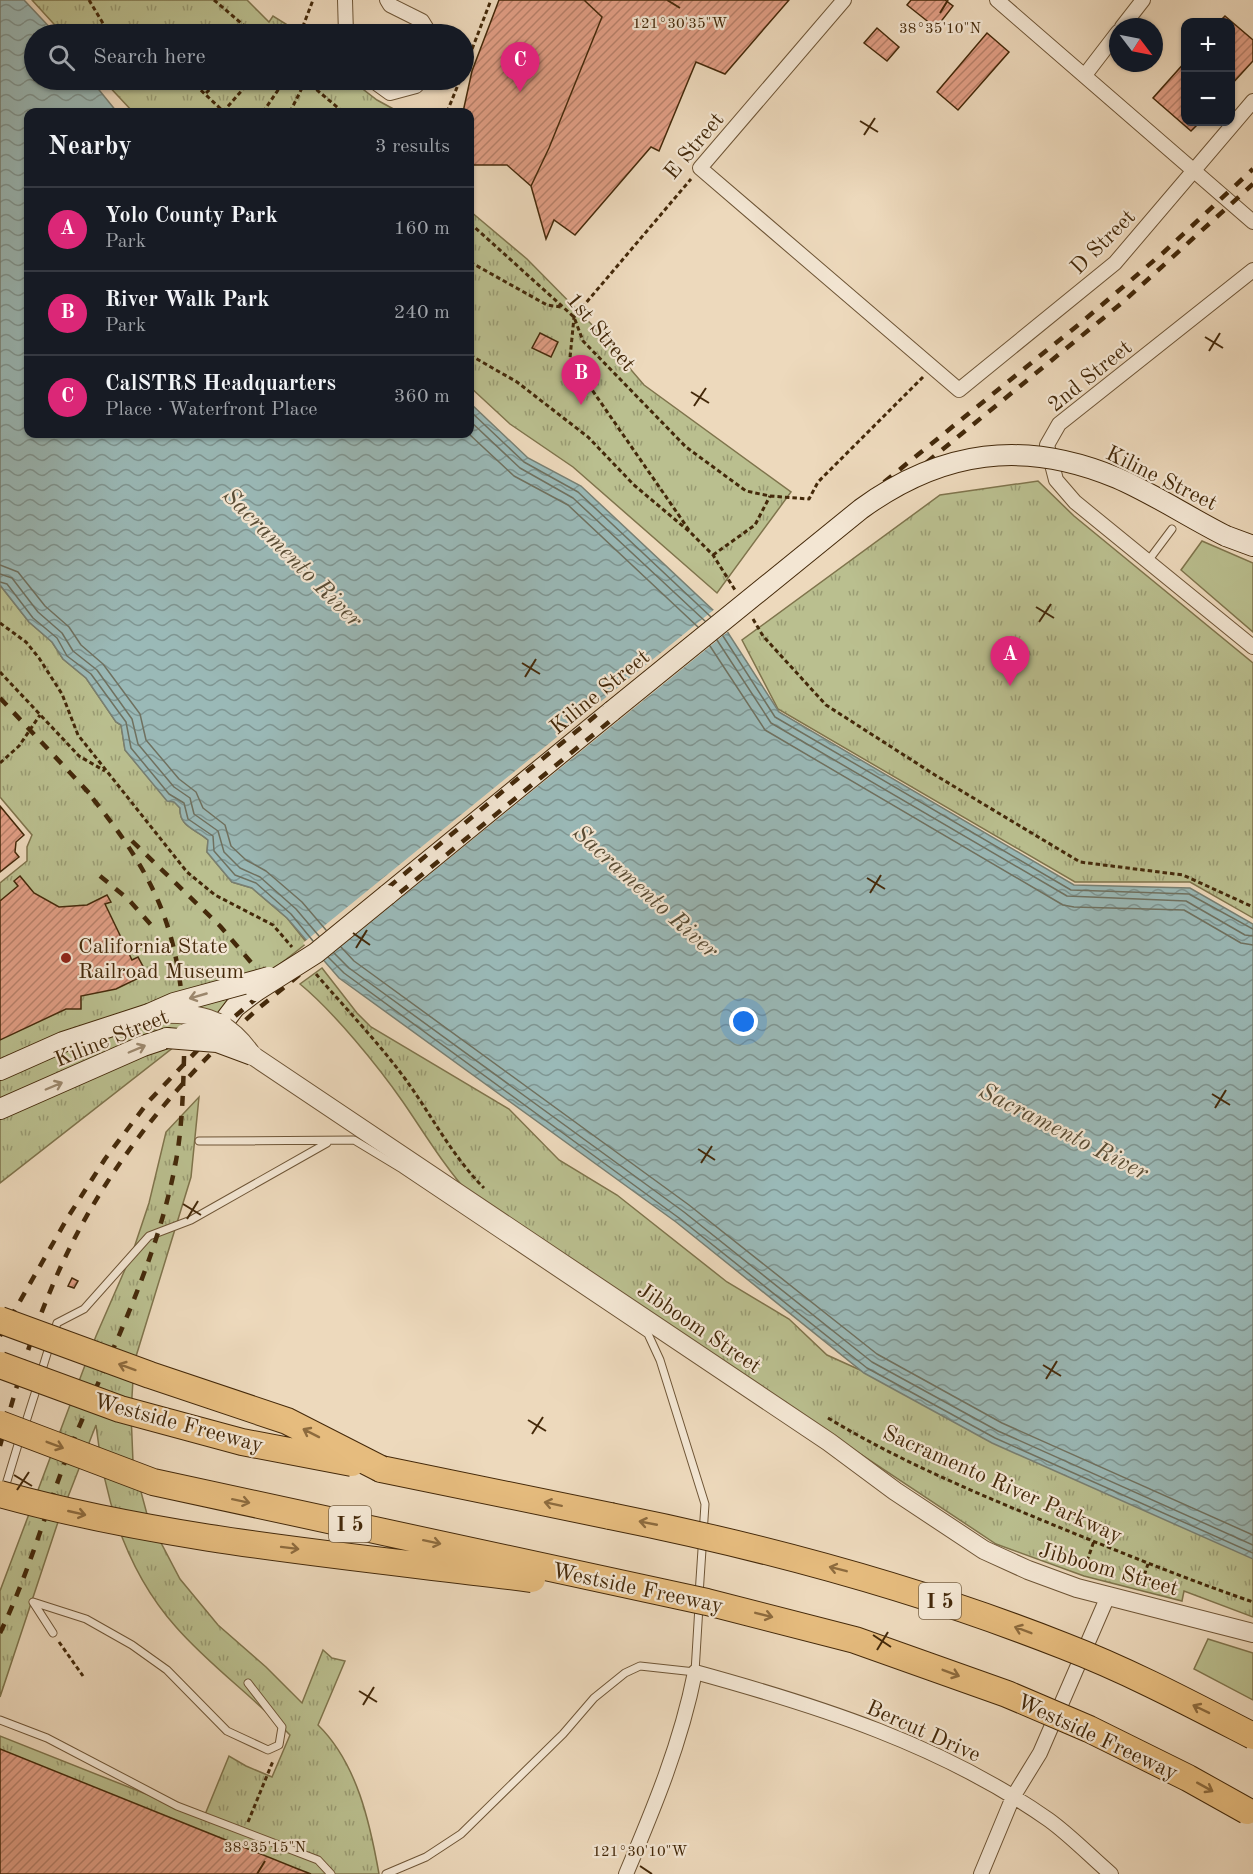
<!DOCTYPE html>
<meta charset="utf-8">
<style>
:root{--surface:#171b24;--page:#242831;--text:#f1f3f6;--muted:#9ea1a6;--line:#363941;--accent:#db2777}
body{margin:0;font-family:"Old Standard TT",serif;background:var(--page);color:var(--text)}
.controls{position:absolute;right:18px;top:18px;display:grid;overflow:hidden;border-radius:12px;box-shadow:0 2px 4px #0004}
.controls button{width:54px;height:54px;display:grid;place-items:center;padding:0;border:0;border-bottom:2px solid var(--line);background:var(--surface);color:var(--text);font:30px sans-serif}
.compass{position:absolute;left:1109px;top:18px;width:54px;height:54px;border-radius:50%;background:var(--surface);box-shadow:0 2px 4px #0004;rotate:122deg}
.you{position:absolute;left:744px;top:1022px;width:21px;height:21px;margin:-15px;border:4px solid #fff;border-radius:50%;background:#1a73e8;box-shadow:0 0 0 9px #1a73e833}
.badge{display:grid;place-items:center;width:39px;height:39px;border-radius:50%;background:var(--accent);color:#fff;font-size:20px;font-weight:700}
.pin{position:absolute;translate:-50% -50px;filter:drop-shadow(0 2px 3px #0008)}
.pin::after{content:'';position:absolute;top:32px;width:21px;height:18px;background:inherit;clip-path:polygon(0 0,100% 0,50% 100%)}
.list{margin:0;padding:0;list-style:none}
h2{display:flex;justify-content:space-between;align-items:center;height:78px;margin:0;padding:0 24px;font-size:26px}
h2 small{font-size:20px;font-weight:400;color:var(--muted)}
.list li{display:grid;grid-template-columns:39px 1fr auto;gap:18px;align-items:center;box-sizing:border-box;height:84px;padding:0 24px;border-top:2px solid var(--line)}
.list b{display:block;font-size:22px;white-space:nowrap}
.list p{margin:0;font-size:20px;white-space:nowrap;color:var(--muted)}
.list em{font-size:20px;font-style:normal;color:var(--muted)}
.icon{flex:none;width:33px;height:33px;fill:none;stroke:currentColor;stroke-width:2;stroke-linecap:round;stroke-linejoin:round}
.map{position:relative;flex:none;width:1253px;height:1874px;overflow:hidden}
.search{position:absolute;background:var(--surface);box-shadow:0 2px 4px #0004;left:24px;top:24px;width:450px;height:66px;display:flex;align-items:center;gap:15px;box-sizing:border-box;padding:0 21px;border-radius:33px;color:var(--muted);font-size:22px}
.panel{position:absolute;background:var(--surface);box-shadow:0 2px 4px #0004;left:24px;top:108px;width:450px;height:330px;border-radius:12px}
.map>svg:first-child{display:block}
.grass{fill:#babf8f;stroke:#7f744c;stroke-width:1.5}
.park{fill:url(#park-tufts);stroke:#7f744c;stroke-width:1.5}
.water{fill:url(#water-waves);stroke:#787f72;stroke-width:1.5}
.pier{fill:#edd9bc}
.lines{fill:none;stroke-linecap:round;stroke-linejoin:round}
.shore{stroke:#6f7160;stroke-width:1.5}
.building{fill:url(#building-hatch);stroke:#44290a;stroke-width:1.5}
.service-casing{stroke:#6e5536;stroke-width:9}
.minor-casing{stroke:#6e5536;stroke-width:16}
.tertiary-casing{stroke:#6e5536;stroke-width:20}
.secondary-casing{stroke:#44290a;stroke-width:22}
.motorway-casing{stroke:#44290a;stroke-width:28}
.path{stroke:#44290a;stroke-width:3;stroke-dasharray:4.5 3;stroke-linecap:butt}
.service{stroke:#f3e6d3;stroke-width:7}
.minor{stroke:#f3e6d3;stroke-width:14}
.tertiary{stroke:#f3e6d3;stroke-width:18}
.secondary{stroke:#f3e6d3;stroke-width:20}
.motorway{stroke:#e6bc7e;stroke-width:26}
.rail{stroke:#44290a;stroke-width:4.5;stroke-dasharray:10 10;stroke-linecap:butt}
.tertiary-bridge-casing{stroke:#6e5536;stroke-width:20;stroke-linecap:butt}
.secondary-bridge-casing{stroke:#44290a;stroke-width:22;stroke-linecap:butt}
.motorway-bridge-casing{stroke:#44290a;stroke-width:28;stroke-linecap:butt}
.tertiary-bridge{stroke:#f3e6d3;stroke-width:18}
.secondary-bridge{stroke:#f3e6d3;stroke-width:20}
.motorway-bridge{stroke:#e6bc7e;stroke-width:26}
.oneway{stroke:#9c886e}
.oneway2{stroke:#8d6b3e}
.ticks{fill:none;stroke:#44290a;stroke-width:2}
.poi-dot{fill:#8f2418;stroke:#f3e6d3;stroke-width:2}
.labels{text-anchor:middle;stroke-width:4.5;stroke-linejoin:round;paint-order:stroke}
.shield{fill:#f3e6d3;stroke:#786246;stroke-width:1.5}
.shield-label{font-size:21px;font-weight:bold;fill:#44290a}
.street-label{font-size:22px;fill:#44290a;stroke:#f3e6d3}
.poi-label{font-size:22px;fill:#44290a;stroke:#f3e6d3;text-anchor:start}
.water-label{font-size:24px;font-style:italic;fill:#5a4d35;stroke:#f3e6d3}
.ticks-label{font-size:15px;text-anchor:middle;fill:#44290a;stroke:#f3e6d3;stroke-width:4.5;stroke-linejoin:round;paint-order:stroke}
</style>
<div class="map">
<svg width="1253" height="1874" viewBox="0 0 1253 1874">
<defs>
<pattern id="park-tufts" width="24" height="20" patternUnits="userSpaceOnUse" patternTransform="scale(1.5)"><rect width="24" height="20" fill="#babf8f"/><path d="M3 7l-1-3M5 7V3M7 7l1-3M15 17l-1-3M17 17v-4M19 17l1-3" fill="none" stroke="#999b73"/></pattern>
<pattern id="water-waves" width="16" height="10" patternUnits="userSpaceOnUse" patternTransform="scale(1.5)"><rect width="16" height="10" fill="#9ab9b7"/><path d="M0 5q4-4 8 0t8 0" fill="none" stroke="#7f9693"/></pattern>
<pattern id="building-hatch" width="6" height="6" patternUnits="userSpaceOnUse" patternTransform="scale(1.5)"><rect width="6" height="6" fill="#e19e85"/><path d="M-1 1l2-2M0 6l6-6M5 7l2-2" fill="none" stroke="#b8816b"/></pattern>
</defs>
<rect width="100%" height="100%" fill="#edd9bc"/>
<filter id="stains"><feTurbulence type="fractalNoise" baseFrequency=".00333" numOctaves="4"/><feColorMatrix values="0 0 0 0 .2 0 0 0 0 .09 0 0 0 0 .02 0 0 0 .5 -.17"/></filter>
<radialGradient id="worn" r=".72"><stop offset=".6" stop-color="#630" stop-opacity="0"/><stop offset="1" stop-color="#630" stop-opacity=".3"/></radialGradient>
<path class="grass" d="M1202,541L1253,563V632L1181,570Z
M1208,1639L1253,1653V1700L1194,1669Z"/>
<path class="park" d="M32,0H247L269,22L273,16L302,34H63Z
M103,80H351L377,100L399,112H133Z
M470,211L527,259L597,330L644,385L791,492L717,593L573,467L510,424L470,387Z
M1038,481L1074,516L1253,663V918L1190,882H1075L778,709L742,640L940,495Z
M0,585L29,622L52,642L63,659L86,678L116,722L121,725L125,750L167,800L174,801L180,808C179,827 196,829 208,840L207,852L232,882L252,888L287,918L307,943L0,1183V883L27,861V847L32,835L0,797Z
M322,968L357,1013L371,1027L509,1109L559,1160L617,1195L727,1282L789,1319L827,1355L1253,1548V1617L1184,1591L1182,1601L1084,1576L996,1544L470,1195C444,1166 425,1134 403,1102C378,1066 334,1012 300,984Z
M199,1097L191,1177L134,1363L131,1413L133,1462L148,1518L180,1579L218,1625L266,1667L302,1703L323,1650L332,1658L345,1661L318,1725C357,1763 370,1823 379,1874H0V1736L204,1817L229,1756L246,1766L272,1777L290,1735C254,1697 210,1666 176,1627C126,1571 104,1498 96,1425L57,1525L0,1697V1591L96,1336L133,1251L149,1203L166,1132Z"/>
<path class="water" d="M0,0H24L56,34H34V80H91L117,112H28V434H470V403L528,458L581,486L714,611L779,712L1074,885L1190,888L1253,924V1559L992,1443L864,1373L676,1222L339,978L287,918L252,888L232,882L207,852L208,840C196,829 179,827 180,808L174,802L167,801L125,750L121,725L116,722L86,678L63,659L52,642L29,622L0,585Z"/>
<path class="pier" d="M716,608L730,630L321,963L303,943Z"/>
<g class="lines">
<path class="shore" d="M470,411L524,462L578,492L711,617
M470,421L520,468L573,498L705,621
M469,434L514,476L568,505L698,627
M0,565L18,572L45,606L69,627L81,645L103,664L140,714L146,740L179,779L196,792L203,808L225,825L231,846L246,860L266,871L302,902L326,930
M0,574L12,578L38,612L62,633L73,651L97,670L132,719L138,744L174,787L190,798L194,814L218,831L224,852L240,868L260,877L296,909L319,936
M0,582L7,584L33,618L57,638L67,656L91,674L126,722L131,748L169,794L184,803L188,819L213,836L214,851L235,875L256,883L291,914L313,941
M723,636L775,717L1071,890L1189,894L1253,929
M717,640L771,723L1067,896L1186,901L1245,935L1253,936
M710,646L765,730L1063,905L1074,907L1184,910L1241,943L1253,945
M341,947L354,961L689,1205L877,1354L1002,1423L1253,1535
M334,953L349,968L684,1212L872,1362L998,1431L1253,1545
M328,957L344,973L679,1218L867,1368L995,1438L1253,1553"/>
</g>
<path class="building" d="M499,0H584L602,17L549,148L531,186L507,165H470V112H463L472,71Z
M584,0H789L725,74L696,62L659,151L651,147L575,235L554,220L546,239L531,186L549,148L602,17Z
M911,0H945L953,6L936,28L907,5Z
M1225,16L1253,40V61L1230,86V22H1219Z
M877,28L899,47L887,61L864,43Z
M987,33L1009,52L958,110L937,92Z
M1186,61V122H1200L1191,131L1153,98Z
M540,333L558,342L551,357L532,348Z
M0,806L24,835L16,842L15,852L19,857L0,872Z
M20,876L34,893L59,907L87,905L107,895L111,902L105,904L132,960L138,957L147,974L116,989L81,996V1009H66L0,1040V901L18,886L14,881Z
M72,1278L78,1281L74,1288L68,1286Z
M0,1749L298,1869L311,1874H0Z"/>
<g class="lines">
<defs>
<path id="service" d="M1148,561L1172,529
M199,1141L354,1140L402,1169L648,1334L660,1360L705,1504L699,1595
M54,1333L57,1323L84,1309L149,1236L191,1220L327,1143
M41,1373L50,1344
M24,1428L38,1384
M4,1491L20,1438
M53,1633L33,1602L86,1619L132,1645L167,1670L227,1731L268,1750L279,1745L282,1727L248,1683
M0,1720L47,1738L177,1806L318,1860L331,1874
M386,1874L426,1857L461,1834L563,1734L594,1698L625,1673L640,1666L695,1672L699,1606"/>
<path id="minor" d="M345,0L346,34
M387,0L390,5L422,21L430,34
M844,0L700,168L959,390L1115,263L1253,101
M997,0L1253,222
M1122,27L1143,0
M1085,75L1118,32
M372,80L390,93L416,86L421,80
M1253,270L1059,424L1047,445L1056,480L1075,502L1253,647
M626,1874C654,1808 681,1743 695,1672C819,1706 942,1745 1049,1820C1071,1836 1090,1856 1111,1874
M981,1874L1013,1797L1040,1753L1108,1596"/>
<path id="tertiary" d="M252,1055L829,1442L895,1491L984,1550L1028,1570L1077,1588L1253,1633"/>
<path id="secondary" d="M1226,536L1253,546
M387,895L612,711
M222,1024L235,1007L256,991
M0,1070L63,1042L149,1014
M0,1109L143,1046L167,1038"/>
<path id="motorway" d="M381,1469L610,1516"/>
</defs>
<use href="#service" class="service-casing"/>
<use href="#minor" class="minor-casing"/>
<use href="#tertiary" class="tertiary-casing"/>
<use href="#secondary" class="secondary-casing"/>
<use href="#motorway" class="motorway-casing"/>
<path class="path" d="M89,0L104,25L115,34
M214,0L254,34
M300,34L313,0
M464,70L491,0
M190,80L224,112
M305,80L343,112
M206,93L220,80
M223,112L251,80
M263,112L285,80
M290,112L306,80
M447,112L460,80
M470,223L574,317L583,341L686,447L746,491L770,496L809,499L818,482L923,377
M470,262L547,305L561,307
M470,355L517,382L588,437L634,485L691,533L713,555L735,590
M689,530L570,358L574,317L691,179
M713,555L755,525L770,496
M753,619L763,636L826,705L935,775L1080,862L1183,875L1253,907
M0,623L26,642L39,658L62,694L78,735L187,872L215,895L273,925L292,947
M0,672L79,756L105,771
M0,763L19,746L40,715
M316,974C346,1009 379,1043 406,1080C432,1116 452,1156 484,1188
M828,1418C896,1459 967,1489 1039,1519C1110,1548 1180,1577 1253,1602
M1087,1561L1094,1541
M1142,1582L1148,1564
M59,1642L83,1676
M248,1822L273,1761"/>
<use href="#service" class="service"/>
<use href="#minor" class="minor"/>
<use href="#tertiary" class="tertiary"/>
<use href="#secondary" class="secondary"/>
<use href="#motorway" class="motorway"/>
<path class="rail" d="M0,698L90,794
M132,841L220,926L255,967
M100,876L128,899L153,927
M0,1336L68,1217L105,1159L148,1102L209,1038L515,781L1083,321L1164,252L1253,169
M0,1446C14,1395 28,1344 49,1294C94,1182 170,1087 260,1007L1123,302L1253,184
M0,1633C31,1569 49,1499 76,1434C113,1347 157,1260 175,1166C182,1131 183,1094 184,1058C185,1003 179,945 155,894C137,855 112,822 85,789"/>
<defs>
<path id="tertiary-bridge" d="M150,1014C197,1013 224,1014 252,1055"/>
<path id="secondary-bridge" d="M612,711L861,509C942,450 1024,439 1117,478C1154,494 1190,518 1226,536
M256,991L316,953L387,895
M149,1014L174,1003L269,977
M185,1034L222,1024
M167,1038L217,1042L252,1055"/>
<path id="motorway-bridge" d="M0,1320L150,1375L287,1421L381,1469
M0,1365L120,1409L242,1442L352,1463
M0,1424L153,1482L707,1602L855,1640L1007,1694L1089,1729L1188,1778L1247,1811
M0,1494C173,1542 354,1556 532,1579
M610,1516C765,1547 917,1588 1064,1646C1129,1671 1191,1704 1253,1736"/>
</defs>
<use href="#tertiary-bridge" class="tertiary-bridge-casing"/>
<use href="#secondary-bridge" class="secondary-bridge-casing"/>
<use href="#motorway-bridge" class="motorway-bridge-casing"/>
<use href="#tertiary-bridge" class="tertiary-bridge"/>
<use href="#secondary-bridge" class="secondary-bridge"/>
<use href="#motorway-bridge" class="motorway-bridge"/>
</g>
<defs><path id="oneway-shaft" d="M-6 0H5M1.5-3L5.5 0L1.5 3" fill="none" stroke-width="1.6" stroke-linecap="round" stroke-linejoin="round" transform="scale(1.5)"/></defs>
<g class="oneway">
<use href="#oneway-shaft" transform="translate(198 996) rotate(164)"/>
<use href="#oneway-shaft" transform="translate(137 1049) rotate(-23)"/>
<use href="#oneway-shaft" transform="translate(54 1086) rotate(-23)"/>
</g>
<g class="oneway2">
<use href="#oneway-shaft" transform="translate(127 1367) rotate(-160)"/>
<use href="#oneway-shaft" transform="translate(311 1433) rotate(-153)"/>
<use href="#oneway-shaft" transform="translate(55 1445) rotate(21)"/>
<use href="#oneway-shaft" transform="translate(241 1501) rotate(12)"/>
<use href="#oneway-shaft" transform="translate(553 1504) rotate(-168)"/>
<use href="#oneway-shaft" transform="translate(77 1513) rotate(13)"/>
<use href="#oneway-shaft" transform="translate(648 1523) rotate(-169)"/>
<use href="#oneway-shaft" transform="translate(432 1542) rotate(12)"/>
<use href="#oneway-shaft" transform="translate(290 1548) rotate(7)"/>
<use href="#oneway-shaft" transform="translate(838 1569) rotate(-166)"/>
<use href="#oneway-shaft" transform="translate(764 1615) rotate(14)"/>
<use href="#oneway-shaft" transform="translate(1023 1630) rotate(-159)"/>
<use href="#oneway-shaft" transform="translate(951 1673) rotate(21)"/>
<use href="#oneway-shaft" transform="translate(1201 1709) rotate(-154)"/>
<use href="#oneway-shaft" transform="translate(1205 1787) rotate(29)"/>
</g>
<path class="ticks" d="M667,0L680,8M940,13L948,0M860,121L878,132M864,135L875,118M1205,337L1223,348M1209,351L1220,333M691,392L709,403M694,406L706,388M1036,607L1054,618M1039,622L1051,604M522,663L540,674M525,677L536,659M867,878L885,889M870,893L881,875M353,933L370,945M356,948L367,930M1212,1094L1230,1105M1215,1108L1226,1090M698,1149L715,1160M701,1163L712,1146M183,1204L201,1215M187,1219L198,1201M1043,1365L1061,1376M1046,1379L1057,1361M528,1420L546,1431M532,1434L543,1417M14,1475L32,1486M17,1490L29,1472M873,1635L891,1647M877,1650L888,1632M359,1691L377,1702M363,1705L374,1687M640,1866L652,1874M257,1874L265,1861"/>
<circle class="poi-dot" cx="66" cy="958" r="6"/>
<g class="labels">
<g class="shield">
<rect x="329" y="1506" width="42" height="36" rx="4.5"/>
<rect x="919" y="1583" width="42" height="36" rx="4.5"/>
</g>
<g class="shield-label">
<text x="350" y="1531">I 5</text>
<text x="940" y="1608">I 5</text>
</g>
<g class="street-label">
<text transform="translate(693 145) rotate(-50)" y="8">E Street</text>
<text transform="translate(1102 241) rotate(-45)" y="8">D Street</text>
<text transform="translate(602 331) rotate(50)" y="8">1st Street</text>
<text transform="translate(1089 375) rotate(-39)" y="8">2nd Street</text>
<text transform="translate(1162 477) rotate(26)" y="8">Kiline Street</text>
<text transform="translate(599 691) rotate(-39)" y="8">Kiline Street</text>
<text transform="translate(111 1037) rotate(-22)" y="8">Kiline Street</text>
<text transform="translate(700 1327) rotate(34)" y="8">Jibboom Street</text>
<text transform="translate(179 1422) rotate(15)" y="8">Westside Freeway</text>
<text transform="translate(1003 1483) rotate(24)" y="8">Sacramento River Parkway</text>
<text transform="translate(1109 1568) rotate(16)" y="8">Jibboom Street</text>
<text transform="translate(638 1587) rotate(12)" y="8">Westside Freeway</text>
<text transform="translate(924 1730) rotate(24)" y="8">Bercut Drive</text>
<text transform="translate(1098 1736) rotate(25)" y="8">Westside Freeway</text>
</g>
<g class="poi-label">
<text x="78" y="953">California State<tspan x="78" dy="25">Railroad Museum</tspan></text>
</g>
<g class="water-label">
<text transform="translate(293 557) rotate(45)" y="8">Sacramento River</text>
<text transform="translate(646 891) rotate(42)" y="8">Sacramento River</text>
<text transform="translate(1064 1131) rotate(27)" y="8">Sacramento River</text>
</g>
</g>
<g class="ticks-label">
<text x="680" y="28">121°30'35"W</text>
<text x="940" y="33">38°35'10"N</text>
<text x="265" y="1852">38°35'15"N</text>
<text x="640" y="1856">121°30'10"W</text>
</g>
<rect width="100%" height="100%" filter="url(#stains)"/>
<rect width="100%" height="100%" fill="url(#worn)"/>
</svg>
<div class="controls">
<button>+</button>
<button>−</button>
</div>
<svg class="compass" viewBox="-18 -18 36 36"><path d="M0-13l5 13h-10z" fill="#e53935"/><path d="M0 13l5-13h-10z" fill="#9ea1a6"/></svg>
<div class="you"></div>
<div class="pin badge" style="left:1010px;top:686px">A</div>
<div class="pin badge" style="left:581px;top:405px">B</div>
<div class="pin badge" style="left:520px;top:92px">C</div>
<div class="search"><svg class="icon" aria-label="search" viewBox="0 0 24 24"><circle cx="10" cy="10" r="6"/><path d="M15 15l6 6"/></svg>Search here</div>
<section class="panel">
<h2>Nearby<small>3 results</small></h2>
<ul class="list">
<li><span class="badge">A</span><div><b>Yolo County Park</b><p>Park</p></div><em>160 m</em></li>
<li><span class="badge">B</span><div><b>River Walk Park</b><p>Park</p></div><em>240 m</em></li>
<li><span class="badge">C</span><div><b>CalSTRS Headquarters</b><p>Place · Waterfront Place</p></div><em>360 m</em></li>
</ul>
</section>
</div>
